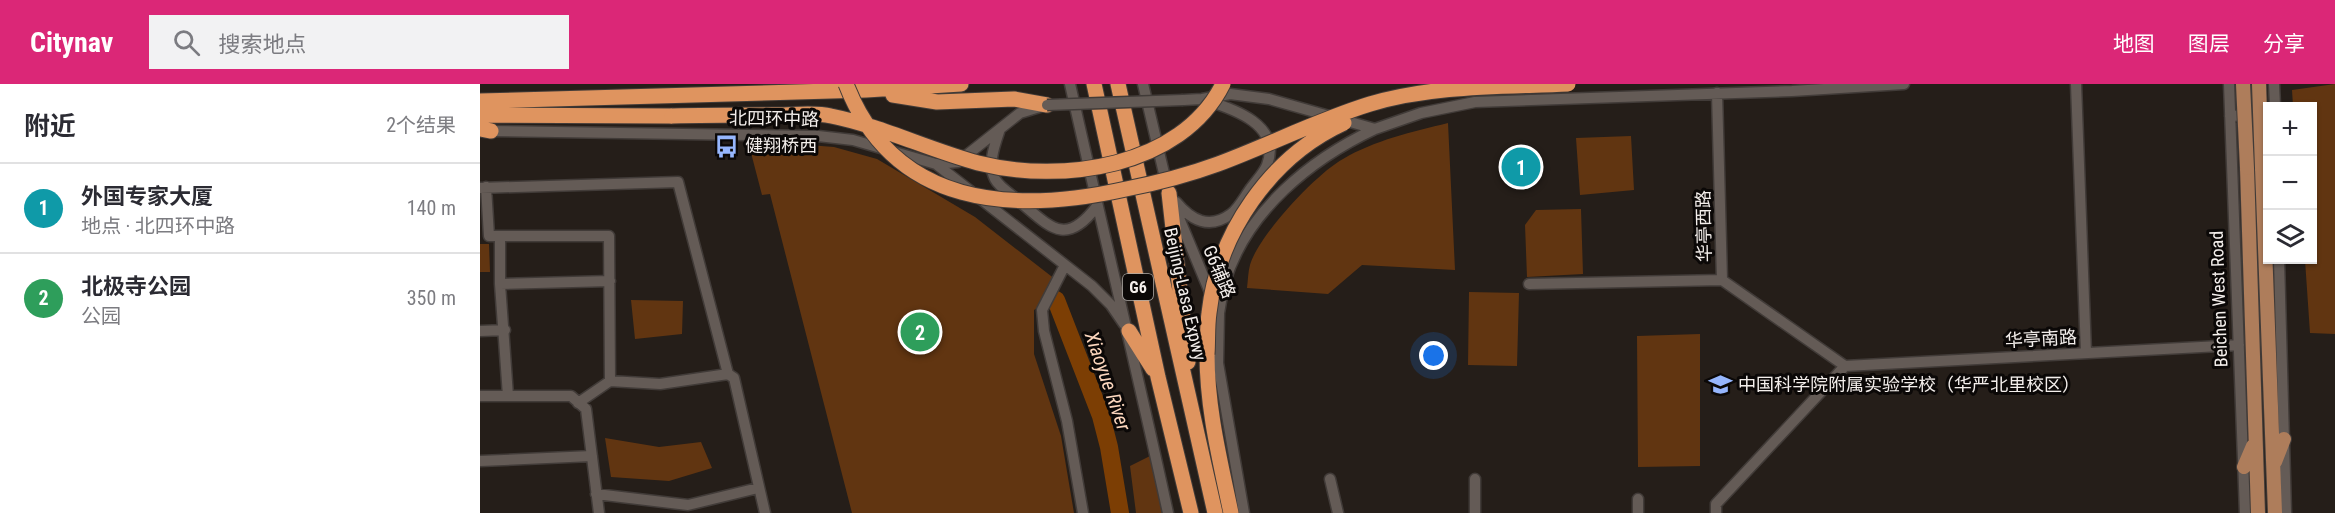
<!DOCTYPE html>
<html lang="zh">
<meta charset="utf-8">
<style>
:root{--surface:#fff;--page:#f2f2f3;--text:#2b2b33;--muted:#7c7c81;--line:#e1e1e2;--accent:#db2777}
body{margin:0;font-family:"Roboto Condensed","Noto Sans SC",sans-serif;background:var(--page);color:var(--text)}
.controls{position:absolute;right:18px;top:18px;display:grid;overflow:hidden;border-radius:0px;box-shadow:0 2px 4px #0004}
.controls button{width:54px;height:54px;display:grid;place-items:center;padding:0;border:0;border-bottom:2px solid var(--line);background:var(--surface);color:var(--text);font:30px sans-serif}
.you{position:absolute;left:954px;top:272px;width:21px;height:21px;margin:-15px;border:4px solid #fff;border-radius:50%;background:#1a73e8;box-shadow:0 0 0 9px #1a73e833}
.badge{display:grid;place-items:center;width:39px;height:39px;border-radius:50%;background:var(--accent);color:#fff;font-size:20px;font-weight:700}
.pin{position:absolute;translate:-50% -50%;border:3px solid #fff;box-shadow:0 2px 6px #0006}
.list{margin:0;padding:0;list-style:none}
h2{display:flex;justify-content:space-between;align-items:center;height:78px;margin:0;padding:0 24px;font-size:26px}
h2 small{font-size:20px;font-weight:400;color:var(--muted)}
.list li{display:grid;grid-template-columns:39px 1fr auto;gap:18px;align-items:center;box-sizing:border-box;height:90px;padding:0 24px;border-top:2px solid var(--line)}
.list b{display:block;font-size:22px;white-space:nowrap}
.list p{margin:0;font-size:20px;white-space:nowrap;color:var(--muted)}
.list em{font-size:20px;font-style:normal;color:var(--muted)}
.icon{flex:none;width:33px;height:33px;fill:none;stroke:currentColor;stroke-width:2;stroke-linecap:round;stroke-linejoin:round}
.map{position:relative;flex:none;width:1855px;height:429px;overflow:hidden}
header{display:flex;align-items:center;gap:36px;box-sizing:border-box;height:84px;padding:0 30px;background:var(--accent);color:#fff}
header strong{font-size:28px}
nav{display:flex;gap:33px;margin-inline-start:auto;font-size:21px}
.search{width:420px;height:54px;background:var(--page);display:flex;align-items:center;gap:15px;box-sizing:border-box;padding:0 21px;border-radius:0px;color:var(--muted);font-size:22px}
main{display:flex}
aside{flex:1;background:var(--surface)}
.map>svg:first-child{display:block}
.green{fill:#613511}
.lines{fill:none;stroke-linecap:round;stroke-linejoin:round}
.river{stroke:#7c3e04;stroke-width:18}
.minor-casing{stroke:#413b38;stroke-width:13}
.major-casing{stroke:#413b38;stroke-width:16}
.highway-casing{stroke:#413b38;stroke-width:17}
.minor{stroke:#645b56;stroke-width:10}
.major{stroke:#ae7d5b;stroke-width:14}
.highway{stroke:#df945f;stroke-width:15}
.minor-bridge-casing{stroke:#413b38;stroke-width:13;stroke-linecap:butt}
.major-bridge-casing{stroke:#413b38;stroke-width:16;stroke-linecap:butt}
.highway-bridge-casing{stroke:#413b38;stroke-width:17;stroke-linecap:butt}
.minor-bridge{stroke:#645b56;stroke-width:10}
.major-bridge{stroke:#ae7d5b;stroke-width:14}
.highway-bridge{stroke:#df945f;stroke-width:15}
.labels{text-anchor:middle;stroke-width:6;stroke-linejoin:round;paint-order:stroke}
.shield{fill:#0b0807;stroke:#aeaaa7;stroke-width:1.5}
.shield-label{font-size:16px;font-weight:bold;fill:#f4efec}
.street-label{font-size:18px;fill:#f4efec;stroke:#0b0807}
.poi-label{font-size:18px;fill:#f4efec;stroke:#0b0807;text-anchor:start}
.water-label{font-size:20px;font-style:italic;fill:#fdd7be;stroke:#0b0807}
</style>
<header>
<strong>Citynav</strong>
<div class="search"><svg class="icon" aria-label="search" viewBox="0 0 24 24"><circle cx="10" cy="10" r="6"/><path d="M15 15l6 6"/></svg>搜索地点</div>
<nav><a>地图</a><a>图层</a><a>分享</a></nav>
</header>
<main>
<aside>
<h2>附近<small>2个结果</small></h2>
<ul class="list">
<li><span class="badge" style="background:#0f9aa8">1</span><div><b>外国专家大厦</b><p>地点 · 北四环中路</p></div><em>140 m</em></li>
<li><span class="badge" style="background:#2e9e5b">2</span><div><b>北极寺公园</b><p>公园</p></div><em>350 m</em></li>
</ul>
</aside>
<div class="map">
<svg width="1855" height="429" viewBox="0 0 1855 429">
<rect width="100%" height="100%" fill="#251e19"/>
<path class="green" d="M1855,0V250L1830,249L1825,176H1832V22H1813L1812,6Z
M968,39L975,186L882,181L848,210L767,204C768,196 768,188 770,181C778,152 837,89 863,75C895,56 932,48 968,39Z
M1151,52L1154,106L1100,111L1096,54Z
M315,60L354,63L397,75L495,133L580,199L569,216L554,226V270L581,352L594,429H372L290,110L282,111L270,65Z
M1101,125L1103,190L1047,193L1045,141L1056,126Z
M0,160H9L10,188H0Z
M989,208L1039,209L1037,282L988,281Z
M151,216L203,217L202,250L155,255Z
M1220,250V382L1158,383L1157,252Z
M125,354L179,363L221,358L232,384L189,397L131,393Z
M670,372L682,429H656L650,382Z"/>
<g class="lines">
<path class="river" d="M576,216L621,332L629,363L640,429"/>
<defs>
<path id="minor" d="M590,0C622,143 657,286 688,429
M663,0L687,102
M1596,0L1606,269
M1749,0L1765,429
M1794,0L1795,22
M1237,9L1242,196
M703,16L722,15L750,10L789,15L895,45L941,29L995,18L1312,7L1424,0
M1750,32L1788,30
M520,45C515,60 507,80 515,95C519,103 532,111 539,117C571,144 586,163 617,122
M7,47L338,52L373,56L456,80L478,78L540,29L563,22
M456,80L612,202L631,221L644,240
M6,103L9,152H20V200L28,312
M0,104L198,98L248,290L254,294L285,429
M696,118C711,136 729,146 751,130C759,124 765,112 771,104C776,97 784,89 787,81C802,41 754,25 725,16
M694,122L739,230L738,279L764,429
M20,152H129L130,297L180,300L248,290
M1799,176L1806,429
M585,181L562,226L564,247L587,337L603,429
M1242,196L1365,282
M20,200L130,197
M1049,200L1242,196
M739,229C741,219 742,208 745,198C766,127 831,75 895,45
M0,247L25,246
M1365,282L1759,261
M0,312H91L106,325L119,429
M98,319L130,297
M0,377L112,372
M850,395L858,429
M995,395V429
M116,410L208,421L278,404
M1158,415V429
M1236,429V420L1365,282"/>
<path id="major" d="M1767,84L1778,429
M1782,84L1795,429
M1795,378L1804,355
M1764,383L1773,362"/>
<path id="highway" d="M614,0L678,293L711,429
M638,0L735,429
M413,11L457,18L534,15L567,21
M0,17L386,6L481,0
M0,31L192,32
M0,45L11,47
M689,109L708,278
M649,247L673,285
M727,270C727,325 740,376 751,429"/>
</defs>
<use href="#minor" class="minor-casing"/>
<use href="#major" class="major-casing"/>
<use href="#highway" class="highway-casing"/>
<use href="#minor" class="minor"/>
<use href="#major" class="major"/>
<use href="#highway" class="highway"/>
<defs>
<path id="minor-bridge" d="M567,21L703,16"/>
<path id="major-bridge" d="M1763,0L1767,84
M1779,0L1782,84"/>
<path id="highway-bridge" d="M366,0C414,124 534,130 646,105C677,99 708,91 738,80C789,61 838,36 890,20C953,1 1023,3 1088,0
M192,32C227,31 262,31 297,31C314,31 334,28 351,32C401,42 449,66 498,79C581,100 701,84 743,0
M727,270C728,257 727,243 729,229C738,149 790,73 864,39"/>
</defs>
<use href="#minor-bridge" class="minor-bridge-casing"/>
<use href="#major-bridge" class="major-bridge-casing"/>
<use href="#highway-bridge" class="highway-bridge-casing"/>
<use href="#minor-bridge" class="minor-bridge"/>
<use href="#major-bridge" class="major-bridge"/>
<use href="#highway-bridge" class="highway-bridge"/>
</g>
<defs>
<symbol id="bus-bare" viewBox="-9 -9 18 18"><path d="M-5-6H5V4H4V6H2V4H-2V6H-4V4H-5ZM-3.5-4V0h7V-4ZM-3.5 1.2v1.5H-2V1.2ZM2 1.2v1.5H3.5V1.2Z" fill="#96b6fd" stroke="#0b0807" stroke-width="2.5" paint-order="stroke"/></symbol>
<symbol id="school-bare" viewBox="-9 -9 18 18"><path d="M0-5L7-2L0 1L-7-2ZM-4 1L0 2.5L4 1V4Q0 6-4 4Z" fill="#96b6fd" stroke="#0b0807" stroke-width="2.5" paint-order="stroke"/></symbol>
</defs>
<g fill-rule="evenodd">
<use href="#bus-bare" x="230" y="46" width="33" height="33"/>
<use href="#school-bare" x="1224" y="284" width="33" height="33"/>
</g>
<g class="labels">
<rect class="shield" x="643" y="190" width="30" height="26" rx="4.5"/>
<g class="shield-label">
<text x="658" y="209">G6</text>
</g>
<g class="street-label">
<text transform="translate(294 35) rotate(1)" y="6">北四环中路</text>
<text transform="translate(1224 142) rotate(-91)" y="6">华亭西路</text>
<text transform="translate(739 188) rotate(67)" y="6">G6辅路</text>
<text transform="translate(705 210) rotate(77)" y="6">Beijing-Lasa Expwy</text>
<text transform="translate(1739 215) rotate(-92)" y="6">Beichen West Road</text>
<text transform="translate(1561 255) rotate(-3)" y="6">华亭南路</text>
</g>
<g class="poi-label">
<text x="265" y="68">健翔桥西</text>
<text x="1258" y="307">中国科学院附属实验学校（华严北里校区）</text>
</g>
<g class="water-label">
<text transform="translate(628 297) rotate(71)" y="7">Xiaoyue River</text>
</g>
</g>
</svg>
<div class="controls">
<button>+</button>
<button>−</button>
<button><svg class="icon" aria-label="layers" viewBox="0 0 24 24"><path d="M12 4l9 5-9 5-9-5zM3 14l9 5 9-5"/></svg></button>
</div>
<div class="you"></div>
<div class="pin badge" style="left:1041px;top:83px;background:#0f9aa8">1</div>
<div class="pin badge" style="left:440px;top:248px;background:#2e9e5b">2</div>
</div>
</main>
